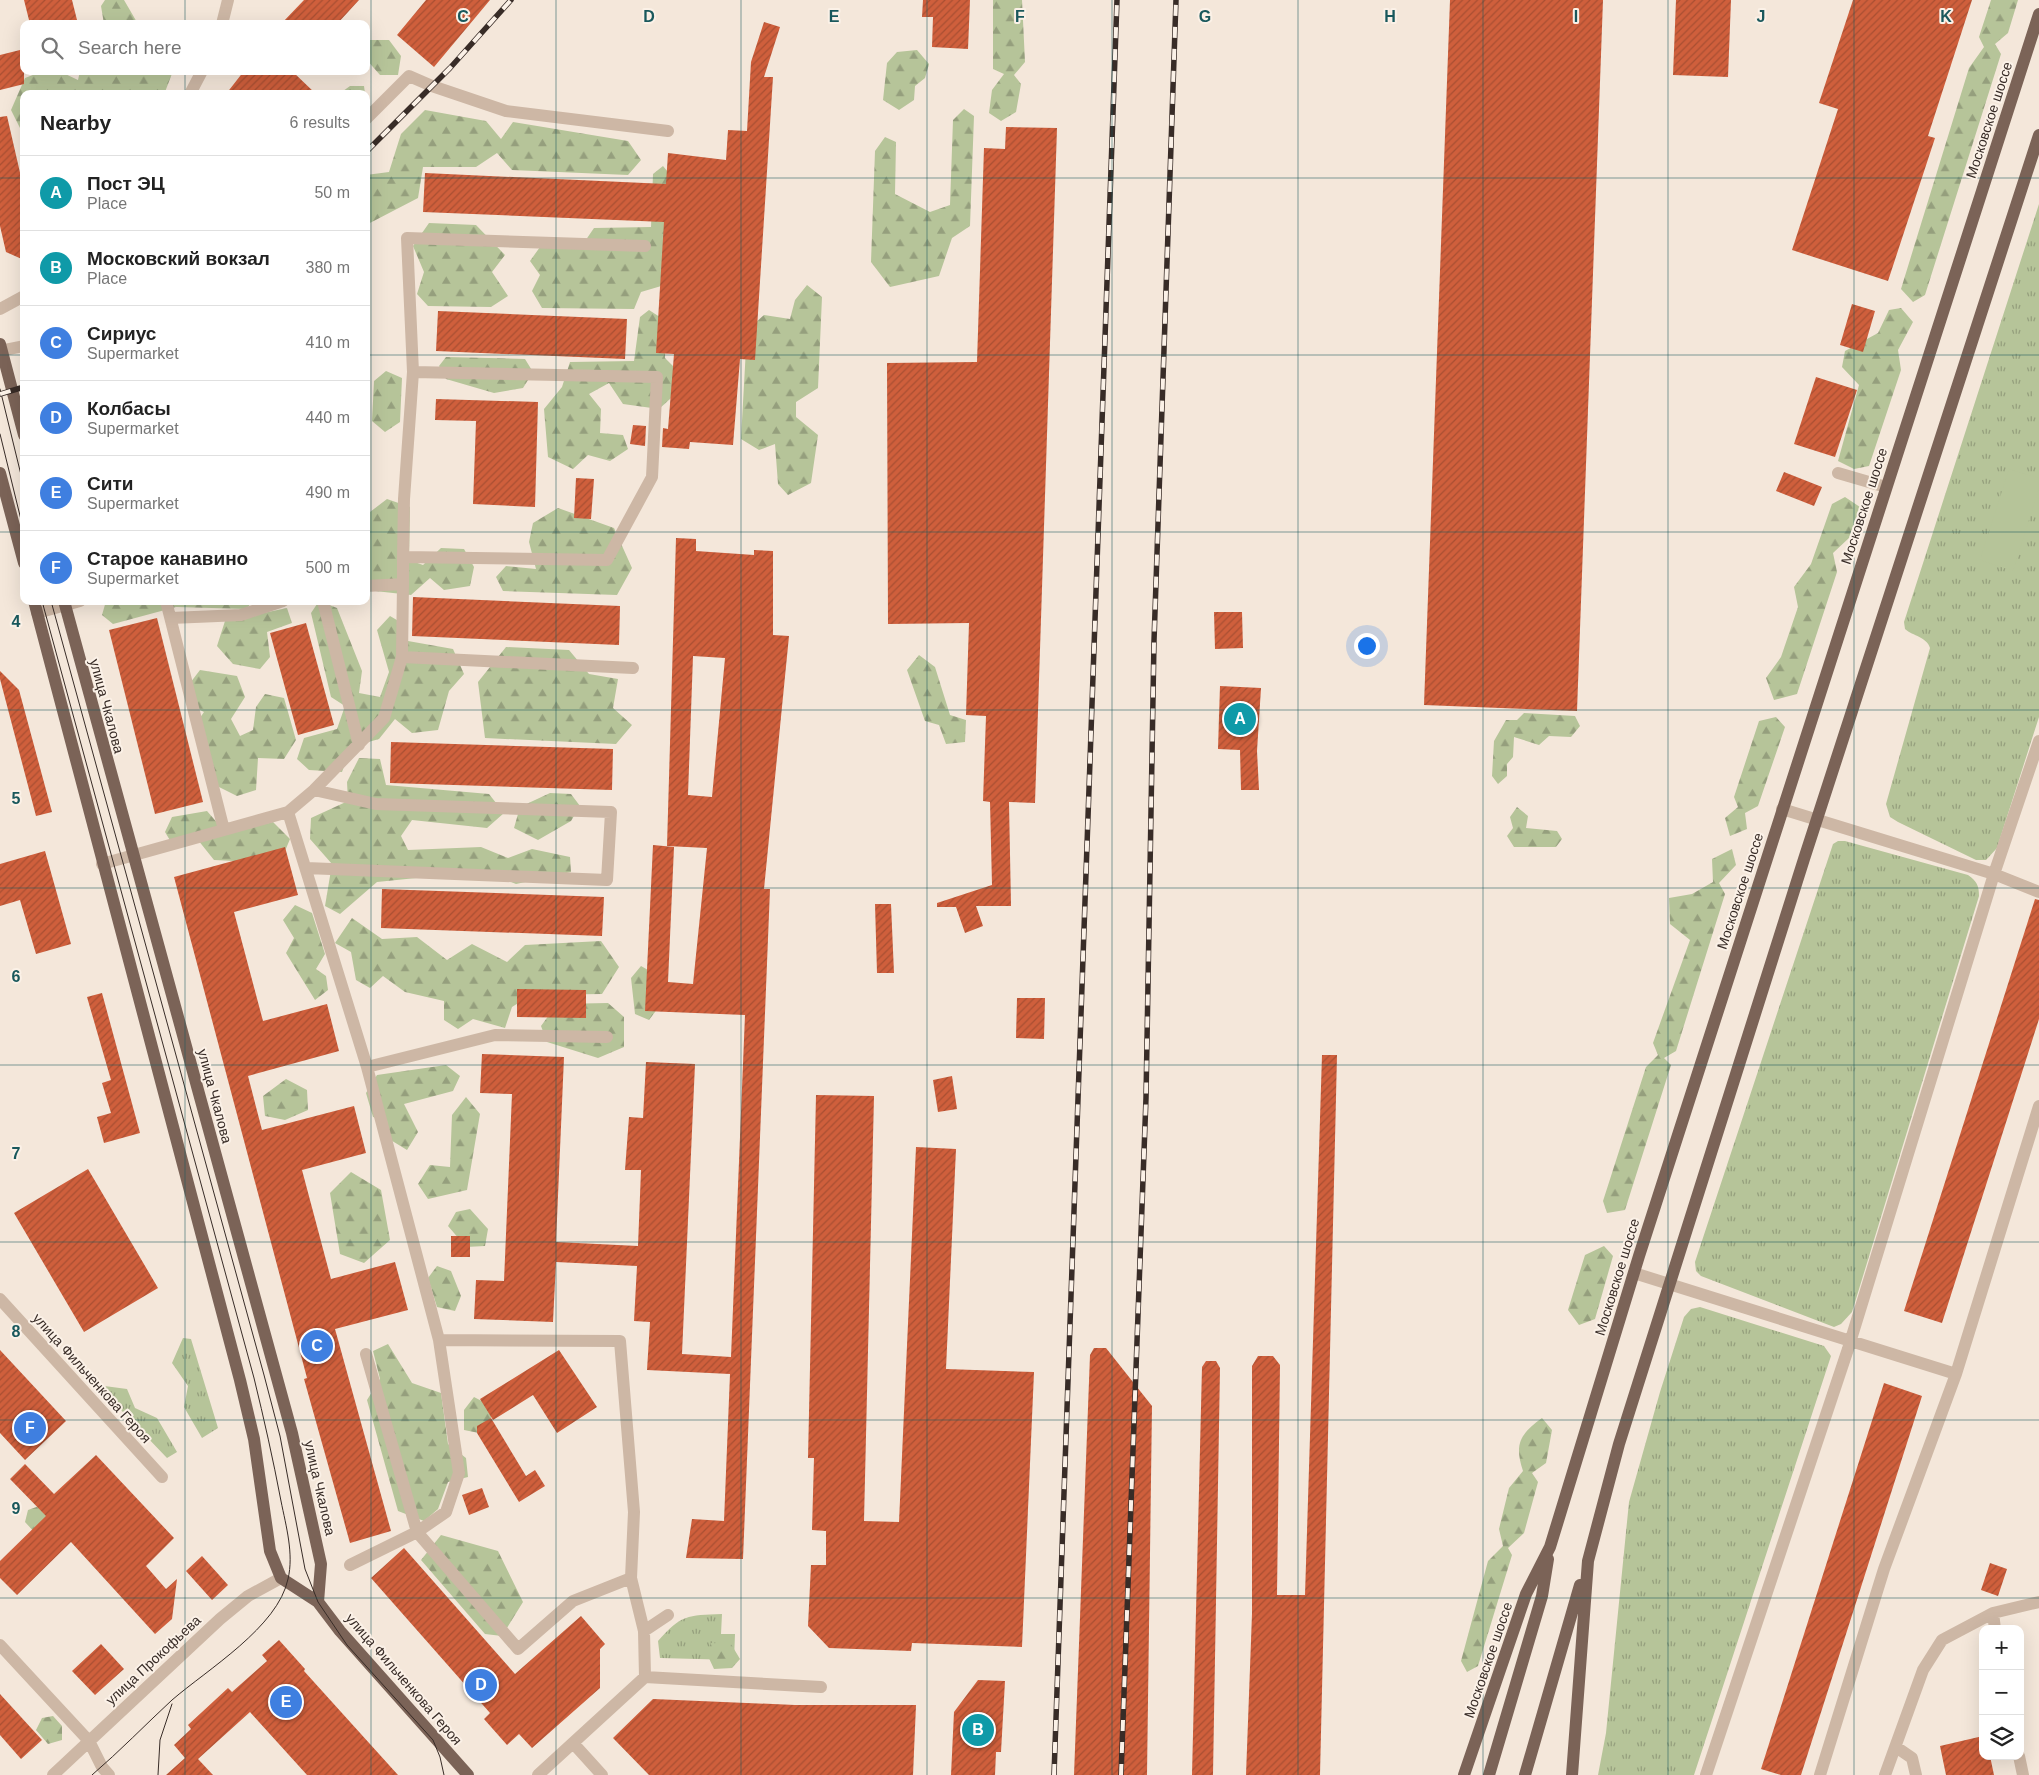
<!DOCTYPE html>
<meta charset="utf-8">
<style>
:root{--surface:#fff;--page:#f2f2f2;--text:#222;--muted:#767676;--line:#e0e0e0;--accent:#19585c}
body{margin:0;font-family:Helvetica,sans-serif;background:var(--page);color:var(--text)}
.controls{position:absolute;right:15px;bottom:15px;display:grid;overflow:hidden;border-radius:10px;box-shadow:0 5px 20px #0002}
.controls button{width:45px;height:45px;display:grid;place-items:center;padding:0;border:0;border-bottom:1px solid var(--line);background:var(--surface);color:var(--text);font:25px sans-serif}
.you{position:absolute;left:1366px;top:645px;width:18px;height:18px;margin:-12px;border:4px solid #fff;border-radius:50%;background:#1a73e8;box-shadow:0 0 0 8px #1a73e833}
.badge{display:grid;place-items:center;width:32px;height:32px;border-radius:50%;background:var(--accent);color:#fff;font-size:16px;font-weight:700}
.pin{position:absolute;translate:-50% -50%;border:2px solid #fff;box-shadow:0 1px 5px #0006}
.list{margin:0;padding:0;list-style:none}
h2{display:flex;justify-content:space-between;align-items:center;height:65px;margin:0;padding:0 20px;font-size:21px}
h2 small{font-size:16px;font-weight:400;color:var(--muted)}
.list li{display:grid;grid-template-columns:32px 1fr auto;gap:15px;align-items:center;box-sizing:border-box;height:75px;padding:0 20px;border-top:1px solid var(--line)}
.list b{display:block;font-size:19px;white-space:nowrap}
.list p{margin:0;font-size:16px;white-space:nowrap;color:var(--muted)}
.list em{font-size:16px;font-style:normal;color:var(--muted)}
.icon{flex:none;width:28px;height:28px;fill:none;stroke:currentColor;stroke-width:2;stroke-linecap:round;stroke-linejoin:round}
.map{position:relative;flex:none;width:2039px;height:1775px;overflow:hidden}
.search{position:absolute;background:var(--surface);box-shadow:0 5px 20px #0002;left:20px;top:20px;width:350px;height:55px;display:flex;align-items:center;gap:12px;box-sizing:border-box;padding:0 18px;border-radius:10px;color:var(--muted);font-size:19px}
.panel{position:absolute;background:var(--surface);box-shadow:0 5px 20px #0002;left:20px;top:90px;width:350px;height:515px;border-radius:10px}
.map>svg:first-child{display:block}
.grass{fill:url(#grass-tufts)}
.forest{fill:url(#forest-firs)}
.park{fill:#b6c499}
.building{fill:url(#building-hatch);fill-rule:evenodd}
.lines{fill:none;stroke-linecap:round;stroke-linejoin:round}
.minor{stroke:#cdb7a5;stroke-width:12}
.major{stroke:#7b6357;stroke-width:12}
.tram{stroke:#382c27;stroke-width:1}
.rail-casing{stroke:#382c27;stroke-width:5.5}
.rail{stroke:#fbf1e7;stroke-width:4;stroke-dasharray:11;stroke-linecap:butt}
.grid{fill:none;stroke:#19585c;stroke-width:1;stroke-opacity:0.55}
.labels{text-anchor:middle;stroke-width:4;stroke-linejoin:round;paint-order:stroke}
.street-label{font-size:14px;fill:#382c27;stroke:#fbf1e7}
.grid-label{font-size:16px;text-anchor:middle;font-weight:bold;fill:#19585c;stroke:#fbf1e7;stroke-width:4;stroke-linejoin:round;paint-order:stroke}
</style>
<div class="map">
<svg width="2039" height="1775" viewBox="0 0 2039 1775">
<defs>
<pattern id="grass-tufts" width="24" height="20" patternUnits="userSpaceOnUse" patternTransform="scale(1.25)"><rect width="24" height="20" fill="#b6c499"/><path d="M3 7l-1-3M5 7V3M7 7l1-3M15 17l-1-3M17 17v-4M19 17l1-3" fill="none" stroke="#959f7d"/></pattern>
<pattern id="forest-firs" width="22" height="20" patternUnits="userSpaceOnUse" patternTransform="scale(1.25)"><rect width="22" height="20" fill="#b6c499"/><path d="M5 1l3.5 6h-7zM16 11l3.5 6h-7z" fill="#959f7d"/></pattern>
<pattern id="building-hatch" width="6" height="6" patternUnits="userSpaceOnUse" patternTransform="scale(1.25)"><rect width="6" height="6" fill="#cf5f3c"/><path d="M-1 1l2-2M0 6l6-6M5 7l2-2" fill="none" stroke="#a94f32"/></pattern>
</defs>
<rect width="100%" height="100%" fill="#f4e7da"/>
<path class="grass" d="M2039,204V717L1997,848L1986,860H1976L1898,822L1890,817L1886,804L1930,648C1927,637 1913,636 1905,629L1904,622Z
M1838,841H1845L1968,875C1977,881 1979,886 1979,896L1852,1312L1841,1324L1834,1327L1701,1276L1696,1271L1695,1262L1833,844Z
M1700,1307L1824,1346L1831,1356L1694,1775H1598L1606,1733L1629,1502L1660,1392L1684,1317L1691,1309Z
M183,1338L191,1339L218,1428L202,1438L184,1407L188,1386L172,1363Z
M97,1385L127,1389L135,1408L157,1418L177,1452L167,1458Z
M722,1614L721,1634H735L734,1660L660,1658L658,1641C681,1615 687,1615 722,1614Z"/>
<path class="forest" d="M105,0H124L138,24H104L101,6Z
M993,0H1022L1025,62L1014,75L1021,84L1016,112L1001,121L989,113L992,90L1004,74L993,69Z
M1991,0H2018L2008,33L1995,44L2001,54L1925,295L1913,302L1901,289L1969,68L1984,47L1979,37Z
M367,40H389L401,56L398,75H380L366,59Z
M917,50L929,64L925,78L915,86L914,100L899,110L883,100L887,63L897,52Z
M43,71H59L78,80L80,71H173L165,92L24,94V136L11,110L25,78Z
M350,86H364L365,94H339Z
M964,109L974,116L970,226L952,238L939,276L890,287L871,262L875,151L885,137L896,142L895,194L930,212L950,205L953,120Z
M425,110L486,121L501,139L513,122L628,141L641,160L628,175L512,170L497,153L476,167H423L418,198L366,225V175L389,172L401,134Z
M663,166L673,178L668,284L641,292L634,309L542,308L532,291L540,275L530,261L540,247H581L594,228L651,227L653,174Z
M429,223L476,225L505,255L492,272L508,296L491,307L428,306L417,294L424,272L413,246Z
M807,285L822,297L818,388L796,402V417L818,435L811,483L788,495L778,484L775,444L759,450L741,439L747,330L764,315L790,319L795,300Z
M1901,308L1913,322L1898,350L1901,370L1869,466L1854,469L1838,461L1859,385L1842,367L1845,351L1878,333L1889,310Z
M649,310L666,321L665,358L679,372L681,389L659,409L623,404L609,383L589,394L601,409L600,433L623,435L628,449L610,461L588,455L573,469L548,457L544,409L562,387L570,362L634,361L640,317Z
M446,357L525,359L533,372L523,388L494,393L446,379L439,366Z
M386,371L402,378L400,422L385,432L372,421L374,381Z
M1845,497L1860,507L1849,538L1833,553L1837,572L1797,694L1774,700L1766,678L1781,657L1798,607L1794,587L1811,564L1832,504Z
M387,499L410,507L409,560L423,565L441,548L464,549L474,567L470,586L444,590L430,578L411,595L366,590V524L370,512Z
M558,508L614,528L632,568L617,595L503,591L496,577L506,566L536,569L529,542L533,523Z
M106,601H252L247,609L176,607L113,624L102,615Z
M319,601L337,608L362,671L359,693L380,697L389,672L377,630L390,616L407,626L408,641L453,649L464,674L449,691L438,730L412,733L395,719L379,739L351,747L342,772L309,770L297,759L304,738L337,729L345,706L331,697L311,613Z
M287,608L292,623L267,632L270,657L260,669L233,664L217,646L225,621Z
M506,647L569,650L589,674L618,679L613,708L632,725L616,744L485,738L478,682Z
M919,655L935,667L950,715L966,720L965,742L946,744L939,725L925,721L907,670Z
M200,670L237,676L245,697L231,719L240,736L253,730L256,707L265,694L284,698L296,740L284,759L258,758L256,790L237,796L207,781L193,728L204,712L186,703L184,691Z
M1524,713L1575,716L1580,726L1571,737L1549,736L1539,745L1514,737L1513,757L1507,764V776L1498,784L1492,776L1494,741L1506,720H1517Z
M1776,717L1785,727L1758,806L1745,813L1747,829L1730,836L1725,818L1738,807L1734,797L1759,721Z
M359,758L380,759L386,785L489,794L504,813L487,828L412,820L401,836L408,850L481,847L508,858L532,849L570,857L571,872L516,884L485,871L377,882L340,914L325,906L332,864L310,839L311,818L348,801L347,782Z
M550,793L571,794L580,806L571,821L538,840L514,828L520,807Z
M1517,807L1528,816L1526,828L1557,831L1562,839L1556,847H1514L1507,836L1513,828L1510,817Z
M207,811L226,833L273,822L290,839L280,863L214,860L194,835L171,842L165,832L172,817Z
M1732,849L1736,865L1719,883L1725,894L1676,1051L1664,1058L1671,1065L1625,1210L1607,1213L1603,1201L1646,1067L1658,1055L1653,1043L1690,940L1670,924L1669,898L1692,894L1713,882L1712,859Z
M295,905L312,913L325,954L316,969L326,976L328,990L315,1000L286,953L294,938L283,920Z
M352,918L382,939L417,937L447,960L472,944L507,962L525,945L601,941L619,967L602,994L531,995L512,1007L505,1028L473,1019L458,1029L444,1020V1001L405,992L383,976L370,988L356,980L351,952L335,943Z
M641,966L655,974L658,1008L649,1020L635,1014L631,978Z
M608,1003L624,1017V1047L598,1058L547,1042L541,1026L557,1004Z
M446,1065L460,1076L453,1091L404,1104L418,1132L407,1150L389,1139L387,1121L373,1117L366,1093L377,1075Z
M286,1079L307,1090L308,1110L285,1120L265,1116L263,1096Z
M466,1097L480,1114L467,1190L428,1199L418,1184L430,1165L450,1167L452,1115Z
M351,1172L381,1190L390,1240L364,1263L340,1254L330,1193Z
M470,1209L488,1229L485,1246L466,1247L448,1226L456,1212Z
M1604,1246L1613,1256L1595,1319L1579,1325L1568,1310L1585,1255Z
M437,1266L451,1271L461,1296L455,1311L437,1307L428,1278Z
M388,1344L412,1383L441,1393L448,1444L466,1458L468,1477L448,1482L438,1509L424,1521L398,1511L367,1400L380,1379L373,1351Z
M474,1397L495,1408L484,1434L464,1430V1410Z
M1542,1418L1552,1430L1546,1463L1532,1473L1538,1482L1524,1533L1508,1548L1512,1555L1478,1666L1467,1672L1461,1661L1488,1561L1503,1546L1499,1529L1509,1488L1523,1471C1514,1444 1520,1434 1542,1418Z
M42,1505L55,1517L36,1534L25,1522L28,1510Z
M441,1535L498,1551L523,1602L502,1636L485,1634L421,1560Z
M711,1643L731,1644L740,1659L732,1668L714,1669L707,1654Z
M53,1716L62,1726V1740L48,1744L36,1730L42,1718Z"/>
<path class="park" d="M2039,376V415L2028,411Z
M2009,469L2039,478V488L2013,571L1980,560Z"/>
<path class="building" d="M24,0H72L78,24H30Z
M304,0H359L337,24H281Z
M426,0H490L434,67L397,35Z
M923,0H970L968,49L932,47L933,17H922Z
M1450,0H1603L1577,711L1424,705Z
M1676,0H1731L1728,77L1673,75Z
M1853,0H1972L1928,136L1935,138L1888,281L1792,250L1838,109L1819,103Z
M764,22L780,27L764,77H773L755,360L740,359L733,445L690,442L689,449L662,447L663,428L668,429L674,354L656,353L664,222L423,212L425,173L666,184L668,153L726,160L728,130L747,131L751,62Z
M24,49V84L0,90V55Z
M244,71H292L316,94H226Z
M7,116L24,190V260L6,252L0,226V117Z
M1006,127L1057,128L1035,803L1009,802L1011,906H976L983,926L965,933L956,907H937V903L992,885L990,802L983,801L986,716L966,715L969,623L888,624L887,363L977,362L984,148L1005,149Z
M1852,304L1875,311L1863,352L1840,345Z
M438,311L627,319L625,359L436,351Z
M1816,377L1857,390L1835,457L1794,444Z
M436,399L538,402L535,507L473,504L476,421L435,420Z
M633,425L646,426L645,446L630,444Z
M1784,472L1822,487L1814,506L1776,491Z
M576,478L594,479L591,519L574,518Z
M676,538L696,539V551L754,555V550L773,551V635L789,636L764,889H770L743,1559L686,1558L692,1519L724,1521L730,1374L647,1370L650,1322L634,1321L637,1266L556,1262L553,1322L474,1319L476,1280L504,1281L512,1094L480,1093L482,1054L564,1057L556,1242L638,1246L641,1170H625L629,1117L643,1118L646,1062L695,1064L682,1354L731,1357L745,1015L645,1011L653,845L674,847L668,982L693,984L707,848L667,846ZM693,656L725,658L712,797L688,795Z
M413,597L620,606L619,645L412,636Z
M1214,612H1242L1243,648L1215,649Z
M157,618L203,802L155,814L109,630Z
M306,623L334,725L298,735L270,633Z
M0,671L19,690L52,812L36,816L0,679Z
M1220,686L1261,688L1257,751L1259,790H1241L1240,750L1218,749Z
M391,742L613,749L612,790L390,783Z
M285,847L298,895L234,912L263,1021L327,1004L339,1051L248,1076L262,1130L354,1106L366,1153L302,1170L331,1279L395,1262L408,1310L335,1329L391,1531L350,1543L304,1379L307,1378L174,877Z
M45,851L71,944L36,954L20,900L0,906V864Z
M382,889L604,897L602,936L381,928Z
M2035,899L2039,900V1019L1942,1323L1904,1311Z
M875,904H891L894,973H877Z
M517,989L586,990V1018L517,1017Z
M102,993L140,1133L104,1143L97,1117L111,1113L102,1083L111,1080L87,997Z
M1017,998H1045L1044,1039L1016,1038Z
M1322,1055H1337L1320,1775H1246L1252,1614V1366L1258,1356H1273L1280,1365L1277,1595H1305Z
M952,1076L957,1109L938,1112L933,1080Z
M816,1095L874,1096L864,1521L899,1522L916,1147L956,1149L946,1369L1034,1372L1022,1647L912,1643L911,1651L829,1648L808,1626L811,1565H826V1531L812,1530L814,1458H808Z
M88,1169L158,1288L84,1332L14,1213Z
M451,1236H470V1257H451Z
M1094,1348H1106L1152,1406L1147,1775H1074L1090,1355Z
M0,1350L66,1421L25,1460L0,1433Z
M559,1350L597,1407L557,1433L533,1395L493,1420L480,1399Z
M1206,1361H1216L1220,1368L1213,1775H1192L1202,1367Z
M1884,1383L1922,1396L1801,1775H1781L1761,1769Z
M491,1418L526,1476L535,1470L545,1486L519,1502L477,1433V1426Z
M96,1455L174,1538L146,1566L166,1589L177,1579L172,1619L155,1634L71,1542L17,1595L0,1578V1561L46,1516L10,1479L25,1464L54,1494Z
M482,1488L489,1507L469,1515L462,1495Z
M404,1548L515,1674L581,1616L605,1644L600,1649V1688L532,1748L519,1734L507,1745L484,1719L490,1713L371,1578Z
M202,1556L228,1585L212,1600L186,1571Z
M1990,1563L2007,1569L1998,1596L1981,1590Z
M279,1640L305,1669L304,1671L398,1775H307L250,1712L198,1759L213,1775H166L185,1758L174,1745L191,1729L188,1725L228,1688L232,1692L267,1661L262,1655Z
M101,1644L124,1669L95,1695L72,1671Z
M978,1680L1005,1681L1001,1752H996L995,1775H951L954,1712Z
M0,1694L42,1740L21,1759L0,1735Z
M653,1699L795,1705H916L913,1775H649L613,1738Z
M1983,1736V1756H1990L1994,1775H1946L1940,1746Z"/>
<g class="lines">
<path class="minor" d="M222,24L228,0
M190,94L202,71
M366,119L409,76L432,86L506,111L668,131
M0,309L24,296
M0,351L24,346
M1838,473L1886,487
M403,557L404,499L413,372L407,238L645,246
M366,586L403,584V557L607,560L652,477L657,377L413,372
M166,601L224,830
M323,601L359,745
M37,613L80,601
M171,618L241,615L283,601
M402,657L633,668
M1782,809L1994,874L2039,892
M102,864L288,812
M306,868L607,880L611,812L376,804L314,790
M367,1067L288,812L314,790L384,718L402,657L403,584
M1634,1273L1956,1374
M0,1299L162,1477
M439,1340L367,1067L495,1035L607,1037
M366,1354L417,1532L446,1512L459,1473L439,1340L620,1341L634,1512L631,1578L644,1631
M350,1565L417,1532L518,1649L573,1601L631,1578
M1993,1613L1995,1629
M0,1645L89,1741L102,1767L109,1775
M645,1677L644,1631L668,1615
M573,1743L602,1775
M1896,1747L1912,1758L1916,1775
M2019,1756L2023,1775
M53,1775L220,1619L248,1596L281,1578
M538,1775L645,1677L821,1687
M1706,1775L1848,1349L1994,874L2039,741
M1820,1775L1884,1569L1956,1374L2039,1106
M1885,1775L1923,1670L1942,1640L1993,1613L2039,1602"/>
<path class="major" d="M0,344L24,435
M0,473L24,563
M34,601L240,1380L254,1439L270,1551L281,1578L318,1602L340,1631L468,1775
M64,601L292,1433L321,1564L318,1602
M1464,1775L1526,1594L1550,1547L1639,1256L2039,14
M1489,1775L1542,1596L1548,1559
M1525,1775L1580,1585
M1572,1775L1588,1561L1619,1444L1804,859L2039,135"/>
<path class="tram" d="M0,389L24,487
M0,434L24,532
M42,601L254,1378C264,1419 273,1459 281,1501C286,1526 294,1554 288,1579C278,1627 208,1669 172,1700C145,1725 120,1751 92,1775
M51,601L264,1375L280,1436L305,1569L318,1602L347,1645L433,1740L440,1757L444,1775
M158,1775L160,1740L172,1704"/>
<defs>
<path id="rail" d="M366,152L450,68L511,0
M0,394L24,387
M1054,1775L1117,0
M1121,1775L1146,1098L1154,641L1176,0"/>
</defs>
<use href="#rail" class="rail-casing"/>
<use href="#rail" class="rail"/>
</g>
<path class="grid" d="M185,0V24M371,0V1775M556,0V1775M741,0V1775M927,0V1775M1112,0V1775M1298,0V1775M1483,0V1775M1668,0V1775M1854,0V1775M185,71V94M0,178H24M366,178H2039M0,355H24M366,355H2039M0,532H24M366,532H2039M185,601V1775M0,710H2039M0,888H2039M0,1065H2039M0,1242H2039M0,1420H2039M0,1598H2039"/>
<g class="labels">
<g class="street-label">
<text transform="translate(1989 120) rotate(-72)" y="5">Московское шоссе</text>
<text transform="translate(1864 506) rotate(-72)" y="5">Московское шоссе</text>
<text transform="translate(107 706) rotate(75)" y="5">улица Чкалова</text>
<text transform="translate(1740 891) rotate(-72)" y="5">Московское шоссе</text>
<text transform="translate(215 1096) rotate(75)" y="5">улица Чкалова</text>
<text transform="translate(1617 1277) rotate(-73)" y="5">Московское шоссе</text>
<text transform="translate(92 1378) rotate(48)" y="5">улица Фильченкова Героя</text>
<text transform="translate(320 1488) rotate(77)" y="5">улица Чкалова</text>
<text transform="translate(153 1660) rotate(-43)" y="5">улица Прокофьева</text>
<text transform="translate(1488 1660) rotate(-71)" y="5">Московское шоссе</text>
<text transform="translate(404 1679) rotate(49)" y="5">улица Фильченкова Героя</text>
</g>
</g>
<g class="grid-label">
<text x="463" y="22">C</text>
<text x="649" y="22">D</text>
<text x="834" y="22">E</text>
<text x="1020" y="22">F</text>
<text x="1205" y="22">G</text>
<text x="1390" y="22">H</text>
<text x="1576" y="22">I</text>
<text x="1761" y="22">J</text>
<text x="1946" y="22">K</text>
<text x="16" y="627">4</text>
<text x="16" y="804">5</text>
<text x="16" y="982">6</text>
<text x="16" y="1159">7</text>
<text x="16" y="1337">8</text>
<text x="16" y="1514">9</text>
</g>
</svg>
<div class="controls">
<button>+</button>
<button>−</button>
<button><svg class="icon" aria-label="layers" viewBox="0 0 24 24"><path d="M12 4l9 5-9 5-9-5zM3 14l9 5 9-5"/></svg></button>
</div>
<div class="you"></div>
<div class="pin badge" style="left:1240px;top:719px;background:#0f9aa8">A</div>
<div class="pin badge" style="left:978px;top:1730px;background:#0f9aa8">B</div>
<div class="pin badge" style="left:317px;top:1346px;background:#3f7fe0">C</div>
<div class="pin badge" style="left:481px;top:1685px;background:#3f7fe0">D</div>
<div class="pin badge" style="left:286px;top:1702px;background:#3f7fe0">E</div>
<div class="pin badge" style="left:30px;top:1428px;background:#3f7fe0">F</div>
<div class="search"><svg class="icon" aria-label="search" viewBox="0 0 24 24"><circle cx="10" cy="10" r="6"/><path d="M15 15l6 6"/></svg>Search here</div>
<section class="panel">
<h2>Nearby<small>6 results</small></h2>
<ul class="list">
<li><span class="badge" style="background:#0f9aa8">A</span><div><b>Пост ЭЦ</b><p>Place</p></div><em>50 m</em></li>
<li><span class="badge" style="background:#0f9aa8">B</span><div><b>Московский вокзал</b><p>Place</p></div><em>380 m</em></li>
<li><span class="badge" style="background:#3f7fe0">C</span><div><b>Сириус</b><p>Supermarket</p></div><em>410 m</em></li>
<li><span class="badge" style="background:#3f7fe0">D</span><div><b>Колбасы</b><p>Supermarket</p></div><em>440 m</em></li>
<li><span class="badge" style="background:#3f7fe0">E</span><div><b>Сити</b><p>Supermarket</p></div><em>490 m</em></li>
<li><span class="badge" style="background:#3f7fe0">F</span><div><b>Старое канавино</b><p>Supermarket</p></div><em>500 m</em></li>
</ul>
</section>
</div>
